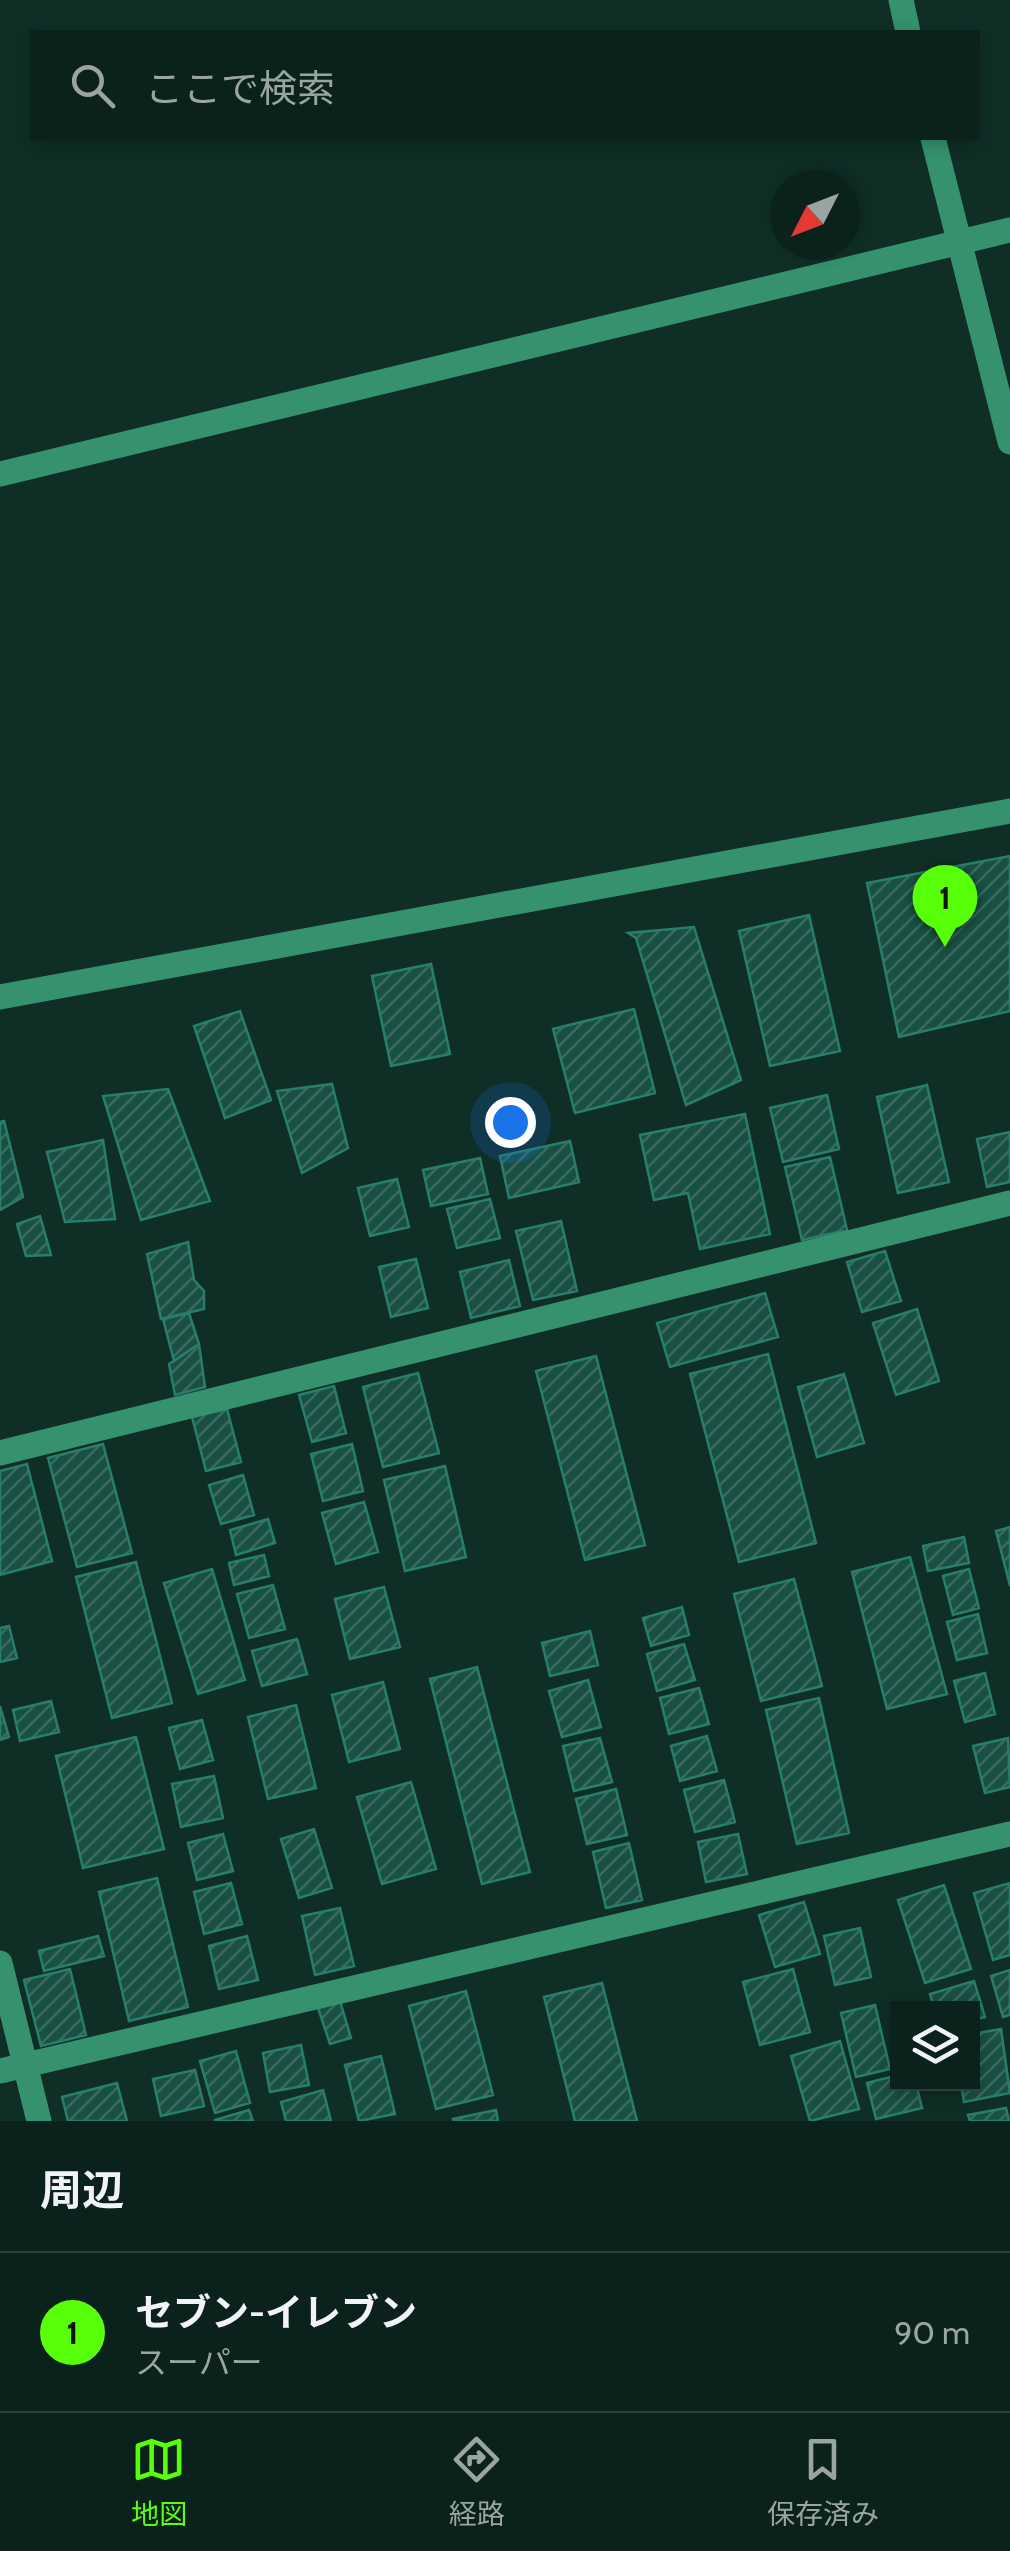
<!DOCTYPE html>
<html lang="ja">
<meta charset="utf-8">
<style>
:root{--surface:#0b221c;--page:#142a25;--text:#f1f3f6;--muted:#9aa4a3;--line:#2b3f3b;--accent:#57ff08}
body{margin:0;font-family:Cabin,"Noto Sans JP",sans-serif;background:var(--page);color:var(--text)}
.controls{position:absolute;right:30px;bottom:30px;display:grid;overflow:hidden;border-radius:0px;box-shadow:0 5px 15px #0003}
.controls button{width:90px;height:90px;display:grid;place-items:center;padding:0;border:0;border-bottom:2px solid var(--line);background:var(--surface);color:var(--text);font:50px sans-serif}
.compass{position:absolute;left:770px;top:170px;width:90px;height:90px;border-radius:50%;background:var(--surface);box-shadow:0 5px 15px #0003;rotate:228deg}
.you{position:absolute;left:510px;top:1122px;width:35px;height:35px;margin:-25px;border:8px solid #fff;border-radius:50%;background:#1a73e8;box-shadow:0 0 0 15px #1a73e833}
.badge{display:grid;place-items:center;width:65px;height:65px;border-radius:50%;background:var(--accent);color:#111;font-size:32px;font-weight:700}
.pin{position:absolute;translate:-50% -82px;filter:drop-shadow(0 2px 5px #0008)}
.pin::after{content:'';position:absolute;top:52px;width:35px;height:30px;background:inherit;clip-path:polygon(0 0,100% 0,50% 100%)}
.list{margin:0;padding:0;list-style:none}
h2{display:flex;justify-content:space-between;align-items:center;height:130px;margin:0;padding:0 40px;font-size:42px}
h2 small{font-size:32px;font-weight:400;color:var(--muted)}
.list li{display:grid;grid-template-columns:65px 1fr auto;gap:30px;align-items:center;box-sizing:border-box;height:160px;padding:0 40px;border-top:2px solid var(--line)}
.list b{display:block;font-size:38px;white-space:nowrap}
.list p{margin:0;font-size:32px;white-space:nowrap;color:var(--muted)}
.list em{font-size:32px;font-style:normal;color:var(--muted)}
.icon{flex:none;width:55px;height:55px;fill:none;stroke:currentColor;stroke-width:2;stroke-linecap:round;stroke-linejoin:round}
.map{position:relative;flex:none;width:1010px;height:2121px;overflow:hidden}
.search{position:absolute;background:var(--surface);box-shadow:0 5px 15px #0003;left:30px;right:30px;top:30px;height:110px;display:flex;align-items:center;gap:25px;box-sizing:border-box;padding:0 35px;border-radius:0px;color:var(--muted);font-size:38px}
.sheet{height:290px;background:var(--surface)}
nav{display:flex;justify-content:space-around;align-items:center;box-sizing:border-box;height:140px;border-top:2px solid var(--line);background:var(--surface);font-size:28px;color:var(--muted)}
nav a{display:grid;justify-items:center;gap:5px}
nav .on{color:var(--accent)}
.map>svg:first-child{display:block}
.building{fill:url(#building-hatch);stroke:#297e6b;stroke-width:2.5}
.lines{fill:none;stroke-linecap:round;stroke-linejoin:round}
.minor{stroke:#36916e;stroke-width:25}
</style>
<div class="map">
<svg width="1010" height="2121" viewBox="0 0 1010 2121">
<defs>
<pattern id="building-hatch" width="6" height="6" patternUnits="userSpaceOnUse" patternTransform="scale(2.5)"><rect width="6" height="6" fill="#195044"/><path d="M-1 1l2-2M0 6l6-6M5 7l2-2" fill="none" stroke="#3a6a60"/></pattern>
</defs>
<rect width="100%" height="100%" fill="#0f2e26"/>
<path class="building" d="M1010,856V1011L899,1037L867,883Z
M809,915L840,1051L770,1066L739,931Z
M694,927L741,1080L686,1105L636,938L628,933Z
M431,964L450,1054L391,1066L372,976Z
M634,1009L655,1093L575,1113L553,1029Z
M240,1011L271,1100L225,1118L194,1026Z
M332,1084L348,1148L302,1173L277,1091Z
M927,1085L949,1182L898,1193L877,1097Z
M168,1089L210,1201L141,1220L103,1096Z
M827,1095L839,1149L783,1162L770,1108Z
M745,1114L770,1234L700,1249L688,1193L654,1200L640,1135Z
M4,1121L23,1197L0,1210V1122Z
M1010,1132V1182L987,1187L977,1139Z
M103,1140L115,1219L65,1222L47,1152Z
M570,1141L579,1182L509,1198L500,1156Z
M830,1157L847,1230L802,1240L785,1167Z
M480,1158L488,1194L431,1206L423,1170Z
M397,1179L409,1227L370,1236L358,1188Z
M490,1199L500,1238L457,1248L447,1209Z
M40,1216L51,1255L26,1256L17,1224Z
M561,1221L577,1291L533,1300L516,1231Z
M188,1242L194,1280L204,1291V1309L161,1319L147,1254Z
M885,1251L901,1301L862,1312L847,1262Z
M416,1259L428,1308L391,1317L379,1267Z
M509,1260L520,1306L471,1318L460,1272Z
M765,1293L778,1337L670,1367L657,1323Z
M917,1309L939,1381L896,1395L873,1323Z
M189,1313L199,1344L174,1361L163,1319Z
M199,1344L205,1387L175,1395L169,1364Z
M768,1354L816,1543L739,1562L690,1374Z
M596,1356L645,1545L585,1560L536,1371Z
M418,1373L439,1453L383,1467L363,1387Z
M844,1374L864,1443L817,1457L798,1387Z
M334,1386L346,1433L312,1442L299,1395Z
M227,1409L241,1462L206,1471L192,1417Z
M103,1444L132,1553L77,1567L48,1458Z
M352,1444L363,1491L323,1501L311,1454Z
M27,1464L52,1561L0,1575V1471Z
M445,1466L466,1557L405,1571L384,1480Z
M243,1475L254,1515L221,1524L209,1485Z
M364,1502L378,1552L336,1564L322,1513Z
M268,1519L275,1543L236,1555L230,1530Z
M1010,1527V1586L996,1531Z
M964,1537L969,1563L928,1571L923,1546Z
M264,1555L269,1576L234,1585L229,1563Z
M910,1557L947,1694L887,1709L852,1572Z
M136,1562L172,1703L112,1718L76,1577Z
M212,1569L245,1680L198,1694L164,1583Z
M969,1569L979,1608L953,1615L943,1576Z
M794,1579L822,1686L761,1701L734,1594Z
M273,1585L285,1629L249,1638L237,1594Z
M384,1587L400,1647L350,1659L335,1599Z
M682,1607L689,1635L651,1646L643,1618Z
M978,1614L987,1653L957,1660L947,1622Z
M9,1626L17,1658L0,1662V1628Z
M590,1631L598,1665L550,1676L542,1643Z
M297,1639L307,1674L262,1686L252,1651Z
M684,1644L695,1680L657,1691L647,1654Z
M477,1667L530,1872L482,1884L430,1679Z
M985,1673L995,1714L965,1722L954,1681Z
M588,1680L601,1727L562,1737L549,1691Z
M383,1682L400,1749L349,1762L332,1695Z
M699,1688L709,1724L669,1734L660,1698Z
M819,1698L849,1833L797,1844L766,1710Z
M51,1701L59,1732L20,1741L13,1710Z
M296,1705L316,1788L268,1799L248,1717Z
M0,1706L9,1737L0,1740Z
M202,1720L213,1760L180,1769L169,1728Z
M707,1736L717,1771L680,1781L671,1746Z
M136,1737L164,1849L83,1868L56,1756Z
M600,1738L612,1782L574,1791L563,1746Z
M1008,1738L1010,1787L985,1793L973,1746Z
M214,1776L223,1818L181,1827L172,1784Z
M724,1780L735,1822L695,1832L684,1790Z
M411,1782L436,1869L382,1884L357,1797Z
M616,1789L627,1835L587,1844L576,1799Z
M314,1829L332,1888L299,1898L281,1839Z
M223,1834L233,1871L197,1880L188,1843Z
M738,1834L747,1874L706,1882L698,1842Z
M629,1843L642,1900L606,1908L593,1852Z
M157,1878L188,2007L129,2021L99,1892Z
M231,1883L242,1924L204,1934L194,1892Z
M1010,1883V1955L993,1960L974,1893Z
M944,1885L971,1969L925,1983L898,1900Z
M804,1902L820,1954L775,1967L759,1915Z
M340,1908L354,1966L315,1975L302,1916Z
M860,1928L871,1977L835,1985L824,1936Z
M98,1936L104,1956L44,1971L39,1951Z
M247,1936L258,1980L219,1989L209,1946Z
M70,1969L86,2035L41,2046L24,1980Z
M793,1969L810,2032L760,2045L743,1982Z
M1010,1970V2015L1003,2017L991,1976Z
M974,1981L985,2017L972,2020V2008H934L930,1994Z
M602,1983L637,2121H575L544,1997Z
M466,1991L493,2095L436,2109L409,2006Z
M340,2001L351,2038L330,2044L318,2008Z
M875,2005L890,2069L856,2077L841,2013Z
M1001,2029L1010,2093L964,2102L961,2084H972V2034Z
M840,2041L859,2109L810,2121L791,2056Z
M301,2045L309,2085L270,2092L263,2053Z
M236,2051L250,2103L215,2113L200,2061Z
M381,2056L395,2114L359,2121L345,2065Z
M195,2070L204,2106L161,2116L153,2079Z
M898,2075V2084H916L922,2108L876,2119L867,2083Z
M117,2083L127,2121H68L62,2097Z
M323,2090L331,2121H286L281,2102Z
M1006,2108L1009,2121H970L968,2115Z
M249,2110L253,2121H215V2120Z
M496,2110L498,2121H454L453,2119Z"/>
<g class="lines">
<path class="minor" d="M901,0L908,32
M933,138L1010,442
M0,474L1010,230
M0,997L1010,811
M0,1453L1010,1203
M0,1963L39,2121
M0,2071L1010,1834"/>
</g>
</svg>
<div class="controls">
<button><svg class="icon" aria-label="layers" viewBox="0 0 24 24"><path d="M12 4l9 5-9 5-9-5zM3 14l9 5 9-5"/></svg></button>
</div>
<svg class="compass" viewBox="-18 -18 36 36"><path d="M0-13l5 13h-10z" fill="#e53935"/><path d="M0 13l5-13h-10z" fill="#9aa4a3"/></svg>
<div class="you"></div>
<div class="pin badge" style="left:945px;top:947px">1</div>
<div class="search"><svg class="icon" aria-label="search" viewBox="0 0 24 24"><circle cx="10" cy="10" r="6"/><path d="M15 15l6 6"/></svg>ここで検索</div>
</div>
<section class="sheet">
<h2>周辺<small></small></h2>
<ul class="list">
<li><span class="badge">1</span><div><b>セブン-イレブン</b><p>スーパー</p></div><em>90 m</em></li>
</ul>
</section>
<nav>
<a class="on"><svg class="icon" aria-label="map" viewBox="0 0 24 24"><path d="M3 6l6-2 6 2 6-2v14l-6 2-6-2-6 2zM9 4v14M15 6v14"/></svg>地図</a>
<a><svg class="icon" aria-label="directions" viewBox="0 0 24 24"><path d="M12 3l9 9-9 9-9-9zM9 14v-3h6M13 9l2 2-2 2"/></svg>経路</a>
<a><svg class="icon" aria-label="saved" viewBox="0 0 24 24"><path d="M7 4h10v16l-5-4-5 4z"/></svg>保存済み</a>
</nav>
